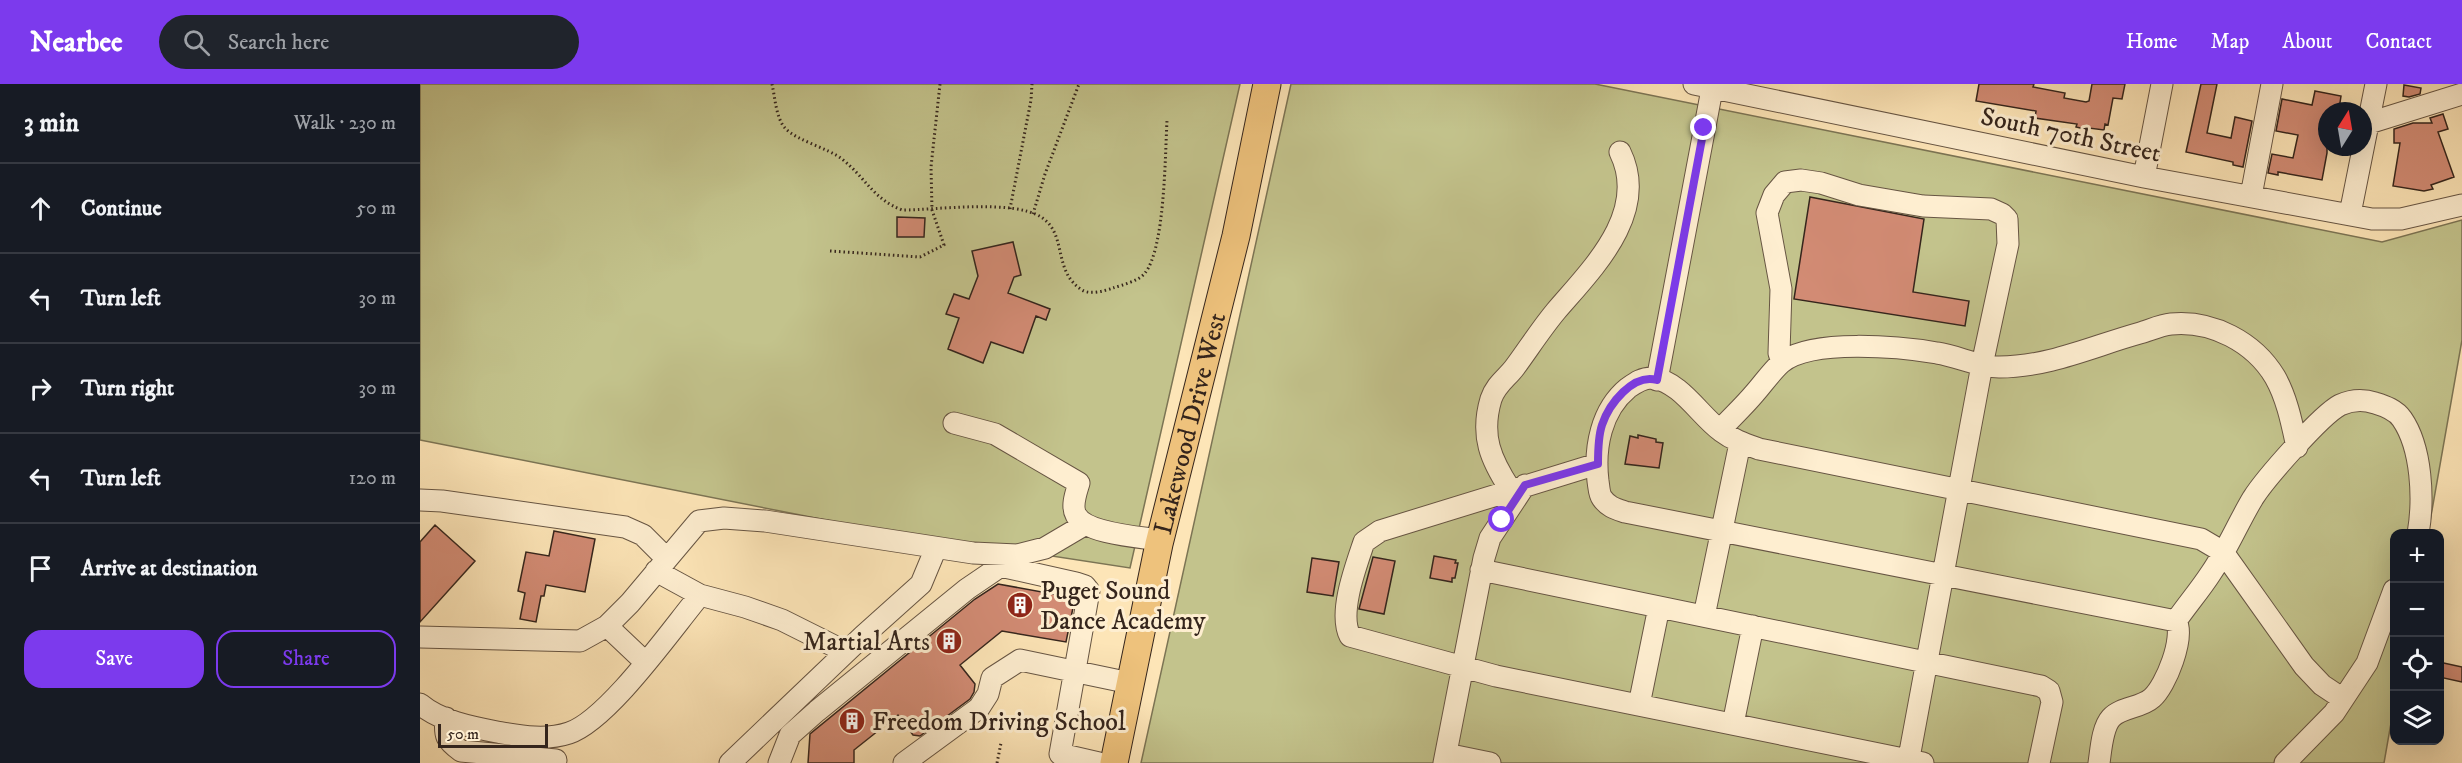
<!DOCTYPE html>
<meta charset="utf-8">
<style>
:root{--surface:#171b24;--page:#20242c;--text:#f1f3f6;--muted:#9ea1a6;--line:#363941;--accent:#7c3aed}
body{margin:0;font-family:"IM FELL DW Pica",serif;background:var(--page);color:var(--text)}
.controls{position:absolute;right:18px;bottom:18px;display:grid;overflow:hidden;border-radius:12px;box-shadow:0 6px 24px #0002}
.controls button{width:54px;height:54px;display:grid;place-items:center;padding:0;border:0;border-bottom:2px solid var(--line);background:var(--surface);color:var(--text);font:30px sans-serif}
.compass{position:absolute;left:1898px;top:18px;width:54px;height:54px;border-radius:50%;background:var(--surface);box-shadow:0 6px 24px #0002;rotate:11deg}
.scale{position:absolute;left:18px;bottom:15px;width:110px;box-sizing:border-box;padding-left:6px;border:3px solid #35251c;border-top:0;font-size:16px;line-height:21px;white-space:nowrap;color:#35251c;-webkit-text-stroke:4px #feeed0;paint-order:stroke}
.stop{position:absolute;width:18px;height:18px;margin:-14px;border:4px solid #7c3aed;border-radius:50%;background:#fff}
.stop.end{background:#7c3aed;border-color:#fff;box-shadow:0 2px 6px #0008}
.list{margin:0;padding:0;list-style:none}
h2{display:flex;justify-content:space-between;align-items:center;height:78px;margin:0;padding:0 24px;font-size:26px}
h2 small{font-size:20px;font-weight:400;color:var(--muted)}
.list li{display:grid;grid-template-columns:39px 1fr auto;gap:18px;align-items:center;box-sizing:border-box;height:90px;padding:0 24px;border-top:2px solid var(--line)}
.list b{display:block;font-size:22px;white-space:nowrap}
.list em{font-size:20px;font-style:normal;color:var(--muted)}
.actions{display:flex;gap:12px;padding:18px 24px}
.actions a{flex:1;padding:14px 0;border:2px solid var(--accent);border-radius:18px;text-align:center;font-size:21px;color:var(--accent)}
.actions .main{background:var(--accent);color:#fff}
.icon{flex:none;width:33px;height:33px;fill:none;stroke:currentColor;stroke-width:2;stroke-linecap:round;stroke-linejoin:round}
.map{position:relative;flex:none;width:2042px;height:679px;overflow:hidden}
header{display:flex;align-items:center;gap:36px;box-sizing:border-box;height:84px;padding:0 30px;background:var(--accent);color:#fff}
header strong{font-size:28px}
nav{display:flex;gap:33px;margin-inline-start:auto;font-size:21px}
.search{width:420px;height:54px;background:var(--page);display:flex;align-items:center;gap:15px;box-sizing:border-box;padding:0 21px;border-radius:33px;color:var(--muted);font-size:22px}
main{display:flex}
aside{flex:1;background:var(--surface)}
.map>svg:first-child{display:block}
.green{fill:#c3c38c;stroke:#7c7454;stroke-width:1.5}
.building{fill:#d28b74;stroke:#35251c;stroke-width:1.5}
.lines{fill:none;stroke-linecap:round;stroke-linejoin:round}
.minor-casing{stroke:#675543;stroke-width:23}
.major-casing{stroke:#35251c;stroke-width:29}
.path{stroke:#35251c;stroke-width:3;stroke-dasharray:1.5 3;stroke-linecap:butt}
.minor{stroke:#feeed0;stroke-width:21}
.major{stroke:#eec27c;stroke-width:27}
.route{stroke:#7c3aed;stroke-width:8}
.labels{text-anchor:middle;stroke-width:6;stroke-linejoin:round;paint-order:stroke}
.street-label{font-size:26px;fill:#35251c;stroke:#feeed0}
.poi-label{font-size:26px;fill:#35251c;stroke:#feeed0;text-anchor:start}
</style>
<header>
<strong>Nearbee</strong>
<div class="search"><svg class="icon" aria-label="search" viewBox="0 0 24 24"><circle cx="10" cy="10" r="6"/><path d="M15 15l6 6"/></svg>Search here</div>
<nav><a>Home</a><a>Map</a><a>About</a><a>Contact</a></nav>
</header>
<main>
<aside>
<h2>3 min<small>Walk · 230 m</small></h2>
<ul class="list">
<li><svg class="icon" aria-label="ahead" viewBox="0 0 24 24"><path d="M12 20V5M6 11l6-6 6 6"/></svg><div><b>Continue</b></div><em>50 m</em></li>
<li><svg class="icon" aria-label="left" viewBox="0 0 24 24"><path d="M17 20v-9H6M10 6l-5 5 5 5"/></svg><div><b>Turn left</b></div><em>30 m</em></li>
<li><svg class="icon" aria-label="right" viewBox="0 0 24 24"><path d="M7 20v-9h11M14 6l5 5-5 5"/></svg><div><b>Turn right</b></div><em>30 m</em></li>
<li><svg class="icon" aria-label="left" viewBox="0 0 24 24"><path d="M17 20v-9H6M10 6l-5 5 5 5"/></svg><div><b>Turn left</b></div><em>120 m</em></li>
<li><svg class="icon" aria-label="arrive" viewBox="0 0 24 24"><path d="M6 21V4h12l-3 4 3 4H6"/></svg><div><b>Arrive at destination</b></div></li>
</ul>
<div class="actions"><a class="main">Save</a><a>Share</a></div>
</aside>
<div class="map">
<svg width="2042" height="679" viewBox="0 0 2042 679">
<rect width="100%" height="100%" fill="#fde5b7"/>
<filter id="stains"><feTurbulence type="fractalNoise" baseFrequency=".00333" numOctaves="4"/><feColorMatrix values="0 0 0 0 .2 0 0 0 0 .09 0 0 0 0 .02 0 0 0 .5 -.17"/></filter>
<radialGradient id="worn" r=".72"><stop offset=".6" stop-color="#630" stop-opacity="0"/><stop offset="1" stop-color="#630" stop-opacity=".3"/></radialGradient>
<path class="green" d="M0,0H820L710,484L431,441L0,356Z
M871,0H1175L1962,158L2042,136V256L2008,449L1974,450V622L1964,679H721Z"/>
<path class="building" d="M1559,0H1614L1613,3L1645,9L1644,14L1666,18L1669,17L1672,0H1705L1702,15L1693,14L1688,41L1685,40L1684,46L1669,44V46L1656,43L1657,40L1615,34L1616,27L1556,17Z
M1781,0H1797L1787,49L1811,54L1815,33L1832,37L1823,83L1813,81V78L1766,68Z
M1984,1L2001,4L2000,10L1989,13L1983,12Z
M1895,7L1921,12L1919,25L1916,27H1907V69L1902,96L1858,88V91L1848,89L1852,70L1873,74L1878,51L1856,47L1862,15L1892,21Z
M2023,30L2028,45L2018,48L2034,93L2011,101L2013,105L2004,107L1973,102L1980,59H1974V45L1993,39H2012L2010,34Z
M1390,113L1504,135L1493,208L1549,217L1545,242L1374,215Z
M477,133L505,134L504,153H477Z
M593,158L601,191L594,193L588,209L630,225L626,236L616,232L603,269L571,258L563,279L528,265L539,234L526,230L534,210L549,215L558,192L552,167Z
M1218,351L1236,355V358L1243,359L1239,384L1205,380L1210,352L1218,354Z
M15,441L55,477L0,538V458Z
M134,447L175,455L165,508L126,501L124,512H121L116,538L100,535L105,509L98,507L106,468L129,472Z
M1014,472L1036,476L1035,479H1038L1035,494H1032V498L1010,494Z
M953,473L975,477L964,530L939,525Z
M892,474L919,478L913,512L887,508Z
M578,500L655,514L646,558L582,547L540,581L555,600L554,608L550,615L500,652L493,651L478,631L434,666V679H388L390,650L555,515Z
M2019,578L2042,583V598L2019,593Z"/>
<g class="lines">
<defs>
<path id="minor" d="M1274,0L1724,93L1952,135H1981L2042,121
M1949,39L2042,10
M1724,93L1742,0
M1831,112L1852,0
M1930,130L1956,0
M1362,278L1359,269L1361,205L1347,129L1354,111L1365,98L1381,96L1401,99L1439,111L1503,122L1571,125L1582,130L1587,135L1588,160L1562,281L1488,679
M1237,296L1293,0
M534,339L575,350L659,399C656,409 651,422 656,431C666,450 720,453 740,456
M1300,346C1311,334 1323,323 1334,310C1343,300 1351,288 1361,279C1391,254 1481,263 1517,269C1538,272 1558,283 1579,283C1629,283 1673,262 1720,249C1730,246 1741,241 1751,240C1792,236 1834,258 1855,293C1867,314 1872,340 1877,363
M1177,380L960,447L944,458C936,482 918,529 930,552L1076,592L1503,679
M1090,405C1071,376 1060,352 1071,315C1076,300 1087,294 1095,283C1109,264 1121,245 1136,227C1172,185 1230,129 1200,68
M0,416L22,417L205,443L223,451L247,475
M580,482L656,499L665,502L669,507L640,670L679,679
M1061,486L1621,602L1629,607L1632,618L1619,679
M236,487L280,511L325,523L362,536L426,568
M1284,532L1320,359
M1756,537L1205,428C1196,425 1188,423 1182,414C1179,410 1179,403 1178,397C1174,364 1181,326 1208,304C1215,299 1223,293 1233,294C1261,298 1280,332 1301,347C1313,356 1325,360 1339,365L1781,455L1803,468L1884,582L1902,601L1923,615
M1756,537C1767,521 1780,506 1791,489C1807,466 1818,439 1833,414C1845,395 1901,331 1920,321C1931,316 1943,315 1955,319C1965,322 1976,326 1982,335C2002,364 2004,416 1998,450
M187,542L225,578
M0,553L160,557L187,542L210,519L279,437L304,434L345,437L553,469L597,471L625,464L664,441
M0,620C20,637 51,643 77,648C100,652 125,657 149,649C188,636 251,546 280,511
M1219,621L1239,523
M26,634C24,652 26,656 41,667L136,676
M1313,640L1333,542
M1026,670L1070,679
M310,679L443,552L501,500L516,464
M359,679L370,651L397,627L547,505L597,471
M484,679L559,624L568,610L572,594L600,576L710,599
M1024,679L1064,474L1070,454L1105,401
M1679,679C1681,666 1682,644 1691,634C1701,623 1721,624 1732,614C1746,602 1765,553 1756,537
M1865,679L1914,629L1947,579L1974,506"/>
<g id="major">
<path id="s1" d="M694,679L739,460L816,152L847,0"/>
</g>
</defs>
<use href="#minor" class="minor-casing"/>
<use href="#major" class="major-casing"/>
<path class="path" d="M352,0C355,13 356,34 365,44C377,57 408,64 422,75C445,93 453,115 482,126C517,126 592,115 621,133C648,150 632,187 662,206C670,211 684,207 693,204C702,201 719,197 725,189C745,164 745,72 747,37
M590,125L611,16L612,0
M613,130L625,90L659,0
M410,167L500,173L524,161L512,126L511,83L520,0
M577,679L581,659"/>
<use href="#minor" class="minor"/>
<use href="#major" class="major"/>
</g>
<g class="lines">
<path class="route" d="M1082,436L1105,401L1178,380C1178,367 1178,353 1182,341C1189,320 1213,289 1237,296L1284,44"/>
</g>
<defs>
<symbol id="building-disc" viewBox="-11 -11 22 22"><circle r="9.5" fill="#8f2418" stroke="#feeed0"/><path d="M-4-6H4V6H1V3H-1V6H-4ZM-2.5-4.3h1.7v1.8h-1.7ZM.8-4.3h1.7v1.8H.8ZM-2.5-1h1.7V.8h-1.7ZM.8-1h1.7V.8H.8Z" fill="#fff"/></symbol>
</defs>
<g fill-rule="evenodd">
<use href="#building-disc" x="585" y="506" width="30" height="30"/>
<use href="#building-disc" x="514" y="542" width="30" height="30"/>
<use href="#building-disc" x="417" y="622" width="30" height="30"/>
</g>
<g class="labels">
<g class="street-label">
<text transform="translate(1651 50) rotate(12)" y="9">South 70th Street</text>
<text dy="9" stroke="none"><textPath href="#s1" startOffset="348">Lakewood Drive West</textPath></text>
</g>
<g class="poi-label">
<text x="620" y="515">Puget Sound<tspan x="620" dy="30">Dance Academy</tspan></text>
<text x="510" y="566" text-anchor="end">Martial Arts</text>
<text x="452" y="646">Freedom Driving School</text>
</g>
</g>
<rect width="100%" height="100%" filter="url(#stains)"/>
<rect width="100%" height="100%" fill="url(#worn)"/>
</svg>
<div class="controls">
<button>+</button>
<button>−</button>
<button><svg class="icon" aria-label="locate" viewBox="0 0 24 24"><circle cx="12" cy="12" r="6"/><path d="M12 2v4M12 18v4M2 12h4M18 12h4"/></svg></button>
<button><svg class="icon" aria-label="layers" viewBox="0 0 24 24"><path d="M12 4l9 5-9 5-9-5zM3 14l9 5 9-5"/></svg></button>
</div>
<svg class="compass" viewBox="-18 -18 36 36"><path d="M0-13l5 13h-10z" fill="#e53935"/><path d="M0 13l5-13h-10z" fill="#9ea1a6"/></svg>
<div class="scale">50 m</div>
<div class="stop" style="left:1082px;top:436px"></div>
<div class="stop end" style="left:1284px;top:44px"></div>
</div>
</main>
